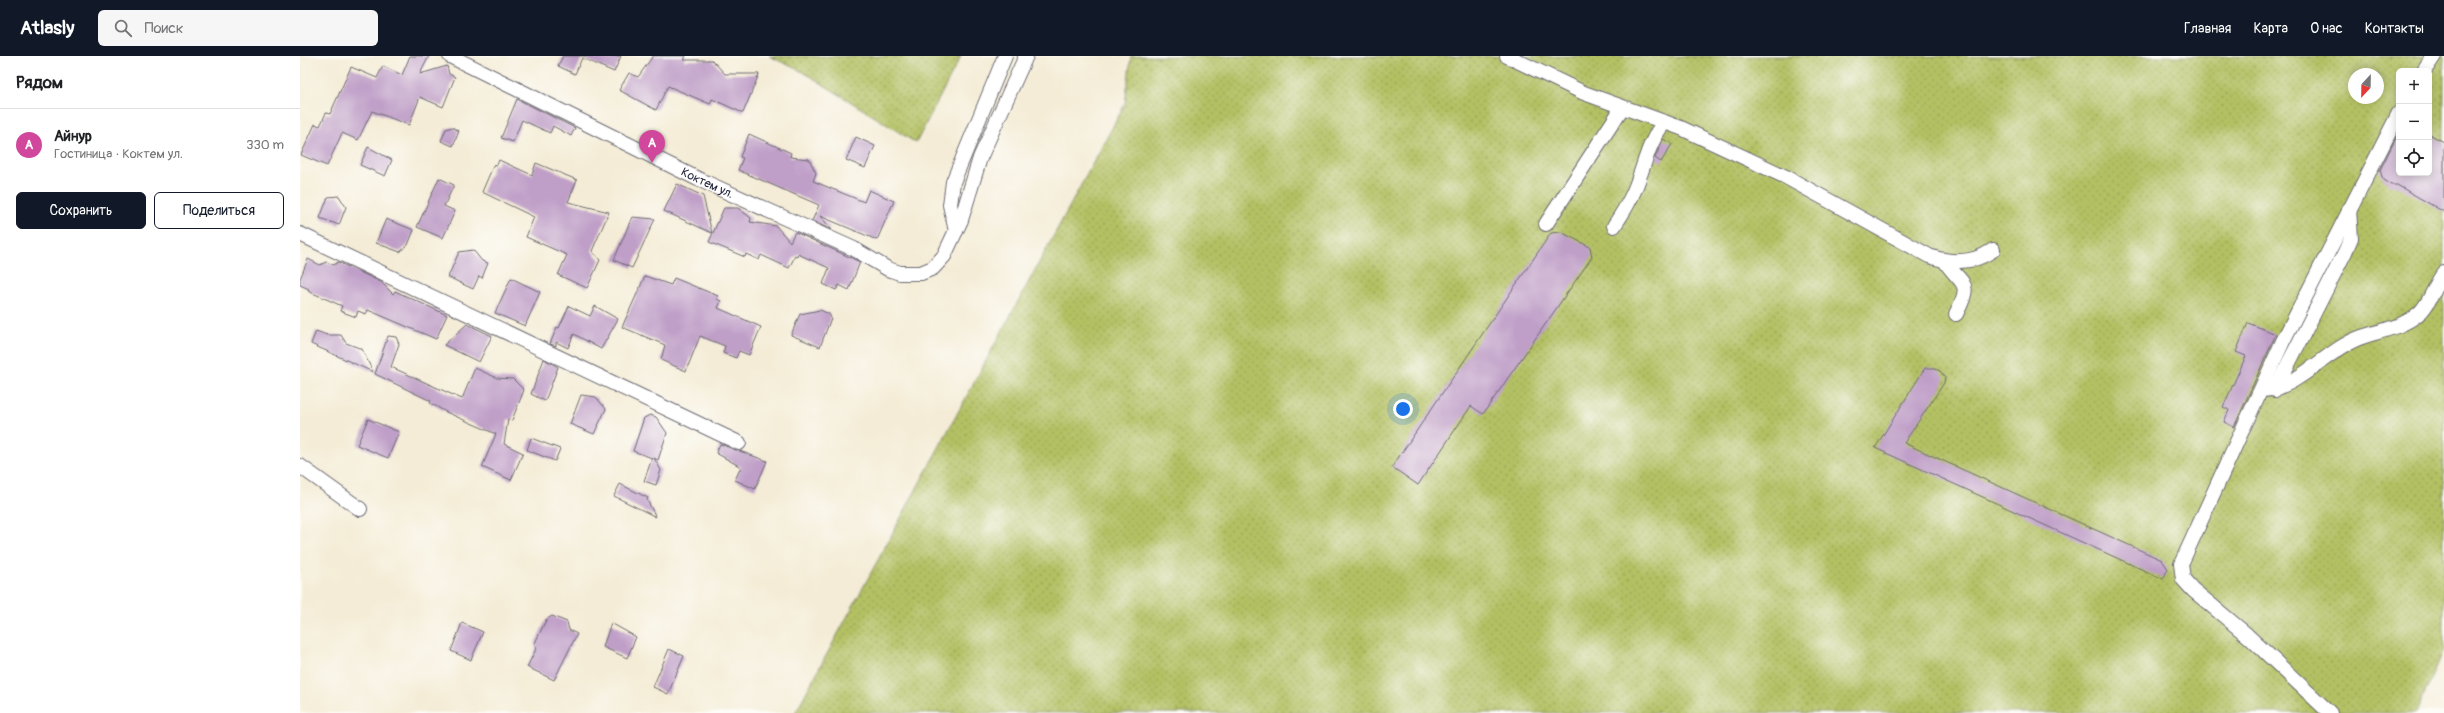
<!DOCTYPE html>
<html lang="ru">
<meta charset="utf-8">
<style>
:root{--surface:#fff;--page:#f6f6f6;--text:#202124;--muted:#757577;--line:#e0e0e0;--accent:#111827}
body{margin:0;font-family:Pangolin,sans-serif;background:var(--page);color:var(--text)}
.controls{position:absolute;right:12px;top:12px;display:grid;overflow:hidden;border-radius:6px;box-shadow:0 2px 10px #0003}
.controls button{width:36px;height:36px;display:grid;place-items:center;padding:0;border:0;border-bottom:1px solid var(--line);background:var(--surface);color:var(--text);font:20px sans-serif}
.compass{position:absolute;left:2048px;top:12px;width:36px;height:36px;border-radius:50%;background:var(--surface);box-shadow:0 2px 10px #0003;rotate:202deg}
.you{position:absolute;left:1103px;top:353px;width:14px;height:14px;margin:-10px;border:3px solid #fff;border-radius:50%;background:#1a73e8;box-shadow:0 0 0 6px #1a73e833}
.badge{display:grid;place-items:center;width:26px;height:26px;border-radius:50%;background:var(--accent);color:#fff;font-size:13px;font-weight:700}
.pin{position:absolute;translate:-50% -33px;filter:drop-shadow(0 1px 2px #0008)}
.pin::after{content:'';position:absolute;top:21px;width:14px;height:12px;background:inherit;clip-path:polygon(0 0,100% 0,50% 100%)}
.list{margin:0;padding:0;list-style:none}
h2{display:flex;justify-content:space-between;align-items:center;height:52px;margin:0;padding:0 16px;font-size:17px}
h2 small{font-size:13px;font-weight:400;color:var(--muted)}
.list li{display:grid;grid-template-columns:26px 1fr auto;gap:12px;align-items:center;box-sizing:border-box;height:72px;padding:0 16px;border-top:1px solid var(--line)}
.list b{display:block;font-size:15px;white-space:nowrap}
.list p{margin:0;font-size:13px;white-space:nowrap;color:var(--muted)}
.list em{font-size:13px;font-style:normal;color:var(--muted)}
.actions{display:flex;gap:8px;padding:12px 16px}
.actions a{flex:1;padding:9px 0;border:1px solid var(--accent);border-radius:6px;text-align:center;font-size:14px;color:var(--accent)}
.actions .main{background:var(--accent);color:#fff}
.icon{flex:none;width:22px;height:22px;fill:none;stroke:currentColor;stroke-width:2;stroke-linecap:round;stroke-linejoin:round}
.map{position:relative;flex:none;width:2144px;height:657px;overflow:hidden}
header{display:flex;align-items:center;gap:24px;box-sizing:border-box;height:56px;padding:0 20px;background:var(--accent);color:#fff}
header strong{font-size:19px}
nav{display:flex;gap:22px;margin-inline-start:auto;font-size:14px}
.search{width:280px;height:36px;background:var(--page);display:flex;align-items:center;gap:10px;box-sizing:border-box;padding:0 14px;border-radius:6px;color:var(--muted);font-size:15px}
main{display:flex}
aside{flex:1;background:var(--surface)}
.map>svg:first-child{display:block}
.grass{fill:url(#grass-dots);stroke:#6b724f;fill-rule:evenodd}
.building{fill:#bf9fc8}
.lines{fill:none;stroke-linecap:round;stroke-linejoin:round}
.street-casing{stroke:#6c6971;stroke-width:16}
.street{stroke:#fff;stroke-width:14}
.labels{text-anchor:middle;stroke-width:4;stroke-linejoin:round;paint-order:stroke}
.street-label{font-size:12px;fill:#22223b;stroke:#fdfcf7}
</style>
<header>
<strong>Atlasly</strong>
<div class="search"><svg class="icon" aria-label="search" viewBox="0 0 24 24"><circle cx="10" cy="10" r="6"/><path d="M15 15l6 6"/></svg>Поиск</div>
<nav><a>Главная</a><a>Карта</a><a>О нас</a><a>Контакты</a></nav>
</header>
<main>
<aside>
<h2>Рядом<small></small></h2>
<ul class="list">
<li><span class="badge" style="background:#d1479c">A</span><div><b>Айнур</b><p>Гостиница · Коктем ул.</p></div><em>330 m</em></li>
</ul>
<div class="actions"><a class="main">Сохранить</a><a>Поделиться</a></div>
</aside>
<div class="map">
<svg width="2144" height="657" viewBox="0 0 2144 657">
<defs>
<pattern id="grass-dots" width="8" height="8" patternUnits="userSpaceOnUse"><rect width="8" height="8" fill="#b4c163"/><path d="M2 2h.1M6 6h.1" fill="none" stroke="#929c53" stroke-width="1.8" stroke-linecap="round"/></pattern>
</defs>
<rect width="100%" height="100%" fill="#fdfcf7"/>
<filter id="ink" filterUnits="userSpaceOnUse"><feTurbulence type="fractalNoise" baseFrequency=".025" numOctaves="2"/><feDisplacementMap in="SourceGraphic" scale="8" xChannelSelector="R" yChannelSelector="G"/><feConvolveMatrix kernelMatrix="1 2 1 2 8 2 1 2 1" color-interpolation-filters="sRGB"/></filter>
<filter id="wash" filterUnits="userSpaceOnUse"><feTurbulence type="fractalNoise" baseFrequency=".012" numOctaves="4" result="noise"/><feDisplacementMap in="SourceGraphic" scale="16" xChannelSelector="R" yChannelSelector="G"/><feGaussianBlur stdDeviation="0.9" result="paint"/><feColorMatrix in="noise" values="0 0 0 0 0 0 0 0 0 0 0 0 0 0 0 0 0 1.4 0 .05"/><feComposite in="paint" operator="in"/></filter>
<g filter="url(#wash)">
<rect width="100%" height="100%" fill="#f4ecd6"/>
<path class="grass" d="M469,0H661L616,87L505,17Z
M831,0H2144V594L2116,657H495L825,48ZM2099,15H2129V117H2099ZM2054,18H2078V42H2054Z"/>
<g id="blocks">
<path class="building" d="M110,0H129L120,18L147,10L149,18L155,21L143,51L120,41L109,69L72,55L58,84L42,77L27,110L1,99L15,68L20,70L26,57L30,58L51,11L77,22L83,10L102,19Z
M263,0H321L314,16L282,2L275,18L258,10Z
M353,0H386L384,4H412L425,18H459L443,57L412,43L410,48L368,30L356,54L319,34L329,17L338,21Z
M217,43L275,72L271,80L253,70L250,77L222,64L213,86L201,82Z
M152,71L159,75L153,90L141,85L146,73Z
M2099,76V117H2129V78L2144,86V156L2097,129H2091L2083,124L2080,114Z
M449,78L491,97L490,101L509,103L516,117L513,125L564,146L569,134L594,145L577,184L520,160L532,174L512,165L519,149L438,114L443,102L440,101Z
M556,81L575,90L565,112L546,104Z
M1363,83L1372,88L1361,106L1355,102Z
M68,91L92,104L85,120L60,109Z
M199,104L232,119L236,107L277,124L268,146L309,156L292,195L300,204L287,232L258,219L267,199L226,181L234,161L182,136L194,108L197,109Z
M139,122L154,129L144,150L155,155L143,182L117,171Z
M377,128L403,140L412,177L364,155Z
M39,140L46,151L39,169L20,162L28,141Z
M424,152H438L451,162L450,166L476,170L490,186L495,176L560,206L549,234L539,229L536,234L523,228L529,212L498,198L497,201L495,200L489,212L461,199L459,204L446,198L445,201L409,186Z
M332,161L355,163L332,212L314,204Z
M86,163L114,174L108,189L100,196L76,187Z
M1261,176L1290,191L1292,201L1183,358L1171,350L1118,429L1092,411L1251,177Z
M173,194L182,205L188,207L182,222L179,220L173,233L148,221L159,196Z
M8,203L20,209L26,206L34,209L38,206L81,226L93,238L95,235L147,259L136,283L68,254L66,258L58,255L56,261L40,255L42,250L8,235L9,233L0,229V223Z
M345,220L371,229L374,222L418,240L417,243L421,245L418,252L461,271L449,299L439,295L436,302L423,297L425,290L400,280L386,315L361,304L365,289L322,271Z
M211,222L240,236L225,270L195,257Z
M269,250L290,260L295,250L318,263L301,293L274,278L268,292L256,286V290L250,288L257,271L259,272Z
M520,254L529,258L531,262L520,291L491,279L500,258Z
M1948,267L1976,278L1934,371L1924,366L1929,354L1923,351L1946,300L1936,296Z
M167,268L192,280L179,306L144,289Z
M16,275L27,279H41L46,287L62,293L73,316L11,288Z
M88,280L96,281L99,288L91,311L162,343L175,312L197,322L213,323L224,334L212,364L208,363L204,388L223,397L211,424L182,411L196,378L146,356L130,347L131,345L75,318Z
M244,303L258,311L245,345L231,338Z
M1625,312H1632L1640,315L1645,321L1644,327L1604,387L1862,504L1868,513L1863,523L1575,392Z
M281,339L296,341L306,353L294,378L270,368Z
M350,359L356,361L367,377L358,404L354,402L361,414L356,429L344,425L352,402L333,395L344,362Z
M68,363L99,376L88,402L57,389Z
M231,382L260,393L255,405L227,394Z
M420,388L467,405L455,433L435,424L441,411L416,397Z
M320,428L348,442L347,444L356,461L314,440Z
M252,560L267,566L269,574L277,578L254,624L227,611L237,591L234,589L246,564Z
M162,567L183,576L171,604L151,595Z
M311,567L336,581L327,602L303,591Z
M369,593L384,600L368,638L353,631Z"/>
</g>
</g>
<g filter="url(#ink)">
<use href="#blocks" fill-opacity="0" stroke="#6c6971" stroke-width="1"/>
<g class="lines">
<defs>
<g id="street">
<path id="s1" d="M150,0L398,123L554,193L588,213L600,217H621L633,212L644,200L661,164L680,102L726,0"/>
<path d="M1207,0L1284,37L1381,72L1486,121L1629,200C1652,208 1673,208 1693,194"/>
<path d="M2124,15L2134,0"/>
<path d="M1246,168L1322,52"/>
<path d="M1314,170C1322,158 1329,147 1334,135C1345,109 1347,89 1364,66"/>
<path d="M656,175L650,149L653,126L705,0"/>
<path d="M0,178L439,387"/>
<path d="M1645,205C1661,230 1674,224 1656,258"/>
<path d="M1961,334C1996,335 2025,295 2059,282C2078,275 2102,272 2118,258C2130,249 2134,229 2144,217"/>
<path d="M1975,334L2045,196L2051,182L2049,153"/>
<path d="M0,410L60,453"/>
<path d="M2030,657L1947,579L1893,534L1883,523L1881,508L1983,285L2099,57"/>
</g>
</defs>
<use href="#street" class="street-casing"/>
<use href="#street" class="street"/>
</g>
</g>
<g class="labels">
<g class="street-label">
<text dy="4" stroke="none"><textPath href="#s1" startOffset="287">Коктем ул.</textPath></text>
</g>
</g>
</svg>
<div class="controls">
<button>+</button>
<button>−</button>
<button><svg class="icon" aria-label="locate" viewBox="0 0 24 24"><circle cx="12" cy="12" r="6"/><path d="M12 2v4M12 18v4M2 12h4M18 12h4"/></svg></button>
</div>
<svg class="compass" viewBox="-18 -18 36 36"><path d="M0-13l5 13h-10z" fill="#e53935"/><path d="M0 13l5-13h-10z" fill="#757577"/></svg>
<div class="you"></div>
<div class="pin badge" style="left:352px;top:107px;background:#d1479c">A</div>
</div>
</main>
